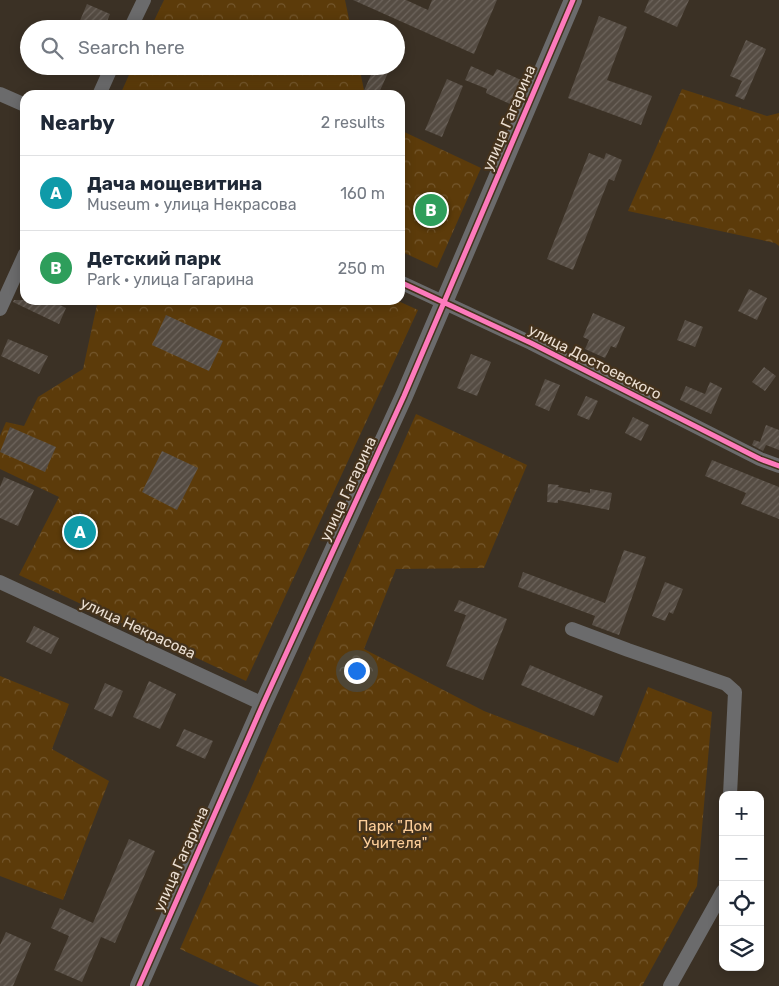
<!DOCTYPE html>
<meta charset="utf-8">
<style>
:root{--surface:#fff;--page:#f2f2f3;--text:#1f2937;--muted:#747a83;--line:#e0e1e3;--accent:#5f5f61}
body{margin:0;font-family:Rubik,sans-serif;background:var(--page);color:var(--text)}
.controls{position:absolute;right:15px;bottom:15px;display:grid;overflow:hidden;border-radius:10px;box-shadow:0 2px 12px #0003}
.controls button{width:45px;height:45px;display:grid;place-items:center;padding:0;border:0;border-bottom:1px solid var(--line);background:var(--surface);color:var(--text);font:25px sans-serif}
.you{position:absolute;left:356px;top:670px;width:18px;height:18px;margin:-12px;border:4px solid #fff;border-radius:50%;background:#1a73e8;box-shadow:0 0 0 8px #1a73e833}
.badge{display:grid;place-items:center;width:32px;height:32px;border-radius:50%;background:var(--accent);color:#fff;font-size:16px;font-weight:700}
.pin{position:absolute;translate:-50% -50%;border:2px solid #fff;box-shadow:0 1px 5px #0006}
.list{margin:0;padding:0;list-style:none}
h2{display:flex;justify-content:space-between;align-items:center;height:65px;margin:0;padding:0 20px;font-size:21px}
h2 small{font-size:16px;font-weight:400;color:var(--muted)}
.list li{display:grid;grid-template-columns:32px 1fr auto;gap:15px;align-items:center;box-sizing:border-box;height:75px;padding:0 20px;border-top:1px solid var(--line)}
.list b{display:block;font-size:19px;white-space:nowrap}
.list p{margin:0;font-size:16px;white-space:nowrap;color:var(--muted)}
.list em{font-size:16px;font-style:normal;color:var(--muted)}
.icon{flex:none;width:28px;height:28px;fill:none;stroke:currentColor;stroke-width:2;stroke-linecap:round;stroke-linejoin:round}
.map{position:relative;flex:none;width:779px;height:986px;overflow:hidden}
.search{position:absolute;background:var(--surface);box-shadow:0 2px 12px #0003;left:20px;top:20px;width:385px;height:55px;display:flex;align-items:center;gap:12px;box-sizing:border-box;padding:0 18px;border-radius:28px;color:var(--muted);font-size:19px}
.panel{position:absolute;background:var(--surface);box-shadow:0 2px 12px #0003;left:20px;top:90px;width:385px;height:215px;border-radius:15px}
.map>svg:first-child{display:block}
.forest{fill:url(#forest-crowns)}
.building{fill:url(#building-hatch)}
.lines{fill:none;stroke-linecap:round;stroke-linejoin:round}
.minor{stroke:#6b6b6c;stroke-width:14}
.tertiary{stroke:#6b6b6c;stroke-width:18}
.cycleway-casing{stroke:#44321c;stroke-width:8}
.cycleway{stroke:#fd7abc;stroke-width:5}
.labels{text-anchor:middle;stroke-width:4.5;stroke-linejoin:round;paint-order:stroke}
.street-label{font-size:15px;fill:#ebdfd2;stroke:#44321c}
.park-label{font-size:15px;fill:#fdce99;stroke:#44321c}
</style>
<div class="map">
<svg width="779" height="986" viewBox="0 0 779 986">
<defs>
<pattern id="forest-crowns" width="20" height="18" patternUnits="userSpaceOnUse" patternTransform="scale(1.25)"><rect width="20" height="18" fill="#5c3b0a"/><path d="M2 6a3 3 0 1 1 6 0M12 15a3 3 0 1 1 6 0" fill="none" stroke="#74572d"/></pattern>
<pattern id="building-hatch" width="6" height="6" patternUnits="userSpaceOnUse" patternTransform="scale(1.25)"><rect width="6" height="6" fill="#554c43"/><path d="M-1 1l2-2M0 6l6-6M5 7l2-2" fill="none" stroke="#6e655d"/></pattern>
</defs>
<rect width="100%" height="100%" fill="#3b3125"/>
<path class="forest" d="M164,0H345L351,29H150Z
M133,66H359L365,95H120Z
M682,89L767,116L779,113V246L775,243L628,211Z
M400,130L481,168L437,268L400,251Z
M98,300H396L418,310L246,681L19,575L59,497L0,469V436L6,422L24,426L38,397L83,369Z
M416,414L527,465L484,568L396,569L364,649L484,711L618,763L648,687L712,712L697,886L642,986H260L180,949Z
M0,676L69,704L52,749L109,781L63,900L0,876Z"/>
<path class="building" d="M353,0H406L428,10L432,0H497L474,54Z
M649,0H689L677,27L644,12Z
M87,4L110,14L104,29H95L79,23Z
M599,16L627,27L607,80L652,96L641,125L568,98Z
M746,40L766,49L744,100L735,96L742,81L730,76Z
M375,66H391L378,95H362Z
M471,66L493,76L497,69L521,80L510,104L486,93L487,89L465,80Z
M447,79L463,86L442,137L425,130Z
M589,153L604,159L606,153L622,160L614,181L609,179L573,270L547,259Z
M749,289L767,298L757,320L738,311Z
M14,300H50L66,308L59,324L13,302Z
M593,313L625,327L616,348L611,346L605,358L585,349L589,340L583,337Z
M166,315L223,341L209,371L152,345Z
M685,320L703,327L695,347L677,340Z
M8,339L48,356L39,374L1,356Z
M471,354L491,362L477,396L457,388Z
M764,367L776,376L765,391L752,382Z
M545,379L560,385L549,411L535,405Z
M710,382L722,388L711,414L680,400L686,386L705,394Z
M586,396L598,401L589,420L577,415Z
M633,417L649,425L641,441L625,433Z
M766,425L779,430V450L766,445L763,451L752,445L754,440L760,442Z
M10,427L56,447L45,472L0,452Z
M162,451L198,468L177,510L142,492Z
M712,460L779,487V519L741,504L746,493L705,476Z
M4,477L34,490L18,526L0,518V487Z
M548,484L559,485L558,487L590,493V489L612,493L609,510L558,500V503L547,502Z
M80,512L97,522L80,551L63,541Z
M624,550L646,557L619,635L592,625L595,616L518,587L523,572L605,603Z
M665,582L683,589L673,614L669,612L665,621L652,616Z
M459,600L507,619L483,680L446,666L466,615L454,611Z
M34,626L59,638L51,654L26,642Z
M530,665L603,696L594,716L521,685Z
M149,681L176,694L160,729L133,717Z
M105,683L123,691L112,717L94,709Z
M184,729L213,741L205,759L176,746Z
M129,839L155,851L115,943L101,937L82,982L54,970L69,936L51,928L60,908L93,923Z
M6,932L31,943L13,986H0V945Z"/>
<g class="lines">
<path class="minor" d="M130,29L144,0
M0,94L25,105
M99,95L112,66
M400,282L531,343L760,459L779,466
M0,309L25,254
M0,582L263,704
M572,629L628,650L726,684L735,692L730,795
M670,986L723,891"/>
<path class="tertiary" d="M139,986L263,704L404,396L573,0"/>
<defs>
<path id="cycleway" d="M400,282L531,343L760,459L779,466
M139,986L263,704L404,396L573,0"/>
</defs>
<use href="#cycleway" class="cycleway-casing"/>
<use href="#cycleway" class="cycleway"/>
</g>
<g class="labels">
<g class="street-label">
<text transform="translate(509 118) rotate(-67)" y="5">улица Гагарина</text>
<text transform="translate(595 362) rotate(27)" y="5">улица Достоевского</text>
<text transform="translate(348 489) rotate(-65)" y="5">улица Гагарина</text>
<text transform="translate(138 628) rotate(25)" y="5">улица Некрасова</text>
<text transform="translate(181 859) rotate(-66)" y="5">улица Гагарина</text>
</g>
<g class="park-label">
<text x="395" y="831">Парк "Дом<tspan x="395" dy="17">Учителя"</tspan></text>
</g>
</g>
</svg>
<div class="controls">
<button>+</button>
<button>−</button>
<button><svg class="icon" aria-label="locate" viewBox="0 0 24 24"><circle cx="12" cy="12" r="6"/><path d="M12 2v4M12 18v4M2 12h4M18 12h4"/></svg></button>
<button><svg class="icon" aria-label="layers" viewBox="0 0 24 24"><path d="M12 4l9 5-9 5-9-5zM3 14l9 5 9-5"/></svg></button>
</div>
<div class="you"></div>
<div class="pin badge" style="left:80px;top:532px;background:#0f9aa8">A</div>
<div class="pin badge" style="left:431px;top:210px;background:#2e9e5b">B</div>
<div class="search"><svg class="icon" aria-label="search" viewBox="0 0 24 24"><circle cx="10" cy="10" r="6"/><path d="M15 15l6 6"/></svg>Search here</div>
<section class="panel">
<h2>Nearby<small>2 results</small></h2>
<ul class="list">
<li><span class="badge" style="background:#0f9aa8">A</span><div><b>Дача мощевитина</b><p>Museum · улица Некрасова</p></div><em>160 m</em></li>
<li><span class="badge" style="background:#2e9e5b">B</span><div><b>Детский парк</b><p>Park · улица Гагарина</p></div><em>250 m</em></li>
</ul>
</section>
</div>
